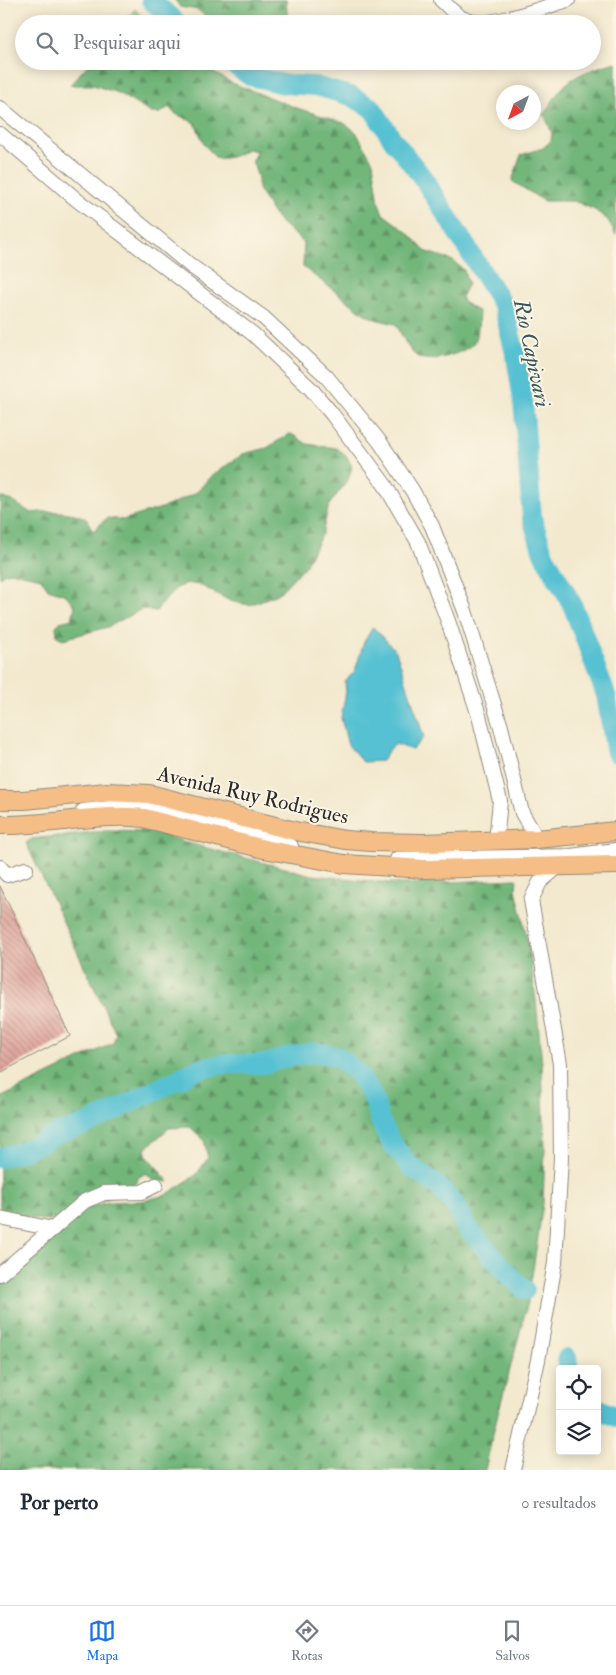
<!DOCTYPE html>
<html lang="pt">
<style>
:root{--surface:#fff;--page:#f2f2f3;--text:#1f2937;--muted:#747a83;--line:#e0e1e3;--accent:#1a73e8}
body{margin:0;font-family:"IM FELL Double Pica",serif;background:var(--page);color:var(--text)}
.controls{position:absolute;right:15px;bottom:15px;display:grid;overflow:hidden;border-radius:5px;box-shadow:0 2px 12px #0003}
.controls button{width:45px;height:45px;display:grid;place-items:center;padding:0;border:0;border-bottom:1px solid var(--line);background:var(--surface);color:var(--text);font:25px sans-serif}
.compass{position:absolute;left:496px;top:85px;width:45px;height:45px;border-radius:50%;background:var(--surface);box-shadow:0 2px 12px #0003;rotate:221deg}
.list{margin:0;padding:0;list-style:none}
h2{display:flex;justify-content:space-between;align-items:center;height:65px;margin:0;padding:0 20px;font-size:21px}
h2 small{font-size:16px;font-weight:400;color:var(--muted)}
.icon{flex:none;width:28px;height:28px;fill:none;stroke:currentColor;stroke-width:2;stroke-linecap:round;stroke-linejoin:round}
.map{position:relative;flex:none;width:616px;height:1470px;overflow:hidden}
.search{position:absolute;background:var(--surface);box-shadow:0 2px 12px #0003;left:15px;right:15px;top:15px;height:55px;display:flex;align-items:center;gap:12px;box-sizing:border-box;padding:0 18px;border-radius:28px;color:var(--muted);font-size:19px}
.sheet{height:135px;background:var(--surface)}
nav{display:flex;justify-content:space-around;align-items:center;box-sizing:border-box;height:70px;border-top:1px solid var(--line);background:var(--surface);font-size:14px;color:var(--muted)}
nav a{display:grid;justify-items:center;gap:2px}
nav .on{color:var(--accent)}
.map>svg:first-child{display:block}
.forest{fill:url(#forest-firs);stroke:#4e7052}
.water{fill:#57c1d2;stroke:#41767e}
.lines{fill:none;stroke-linecap:round;stroke-linejoin:round}
.river{stroke:#57c1d2;stroke-width:20}
.building{fill:url(#building-back-hatch)}
.minor-casing{stroke:#8f8a7d;stroke-width:16}
.major-casing{stroke:#8f8a7d;stroke-width:20}
.minor{stroke:#fff;stroke-width:14}
.major{stroke:#f6be87;stroke-width:18}
.labels{text-anchor:middle;stroke-width:4;stroke-linejoin:round;paint-order:stroke}
.street-label{font-size:21px;fill:#2b2b2b;stroke:#fcf5e5}
.water-label{font-size:22px;font-style:italic;fill:#38585d;stroke:#fcf5e5}
</style>
<div class="map">
<svg width="616" height="1470" viewBox="0 0 616 1470">
<defs>
<pattern id="forest-firs" width="22" height="20" patternUnits="userSpaceOnUse" patternTransform="scale(1.25)"><rect width="22" height="20" fill="#72b67a"/><path d="M5 1l3.5 6h-7zM16 11l3.5 6h-7z" fill="#5e9464"/></pattern>
<pattern id="building-back-hatch" width="6" height="6" patternUnits="userSpaceOnUse" patternTransform="scale(1.25)"><rect width="6" height="6" fill="#dea29a"/><path d="M-1 5l2 2M0 0l6 6M5-1l2 2" fill="none" stroke="#b4847e"/></pattern>
</defs>
<rect width="100%" height="100%" fill="#fcf5e5"/>
<filter id="ink" filterUnits="userSpaceOnUse"><feTurbulence type="fractalNoise" baseFrequency=".02" numOctaves="2"/><feDisplacementMap in="SourceGraphic" scale="10" xChannelSelector="R" yChannelSelector="G"/><feConvolveMatrix kernelMatrix="1 2 1 2 8 2 1 2 1" color-interpolation-filters="sRGB"/></filter>
<filter id="wash" filterUnits="userSpaceOnUse"><feTurbulence type="fractalNoise" baseFrequency=".0096" numOctaves="4" result="noise"/><feDisplacementMap in="SourceGraphic" scale="20" xChannelSelector="R" yChannelSelector="G"/><feGaussianBlur stdDeviation="1.12" result="paint"/><feColorMatrix in="noise" values="0 0 0 0 0 0 0 0 0 0 0 0 0 0 0 0 0 1.4 0 .05"/><feComposite in="paint" operator="in"/></filter>
<g filter="url(#wash)">
<rect width="100%" height="100%" fill="#f3e9cf"/>
<path class="forest" d="M175,0H286L288,24H229L226,22L214,23L198,10L180,7Z
M135,9L150,24H123Z
M91,61H194L232,83L294,107L344,123L356,132L373,162L379,203L383,214L407,232L425,251L453,261L464,270L468,284L462,295V301L479,312C478,321 479,331 476,339C471,352 433,363 420,358C408,353 402,334 396,324L375,319L365,314L303,267L304,243L277,219L258,189V178L252,160L257,151L247,149C237,156 228,159 216,158L204,144L195,123L174,113L169,107L160,113H151L118,93L93,85H70Z
M283,61H317L318,64L313,68L302,64L288,68Z
M616,62V235L608,220L595,210L574,201H544L512,181L521,155L543,148L551,141L552,133L544,114C551,104 557,93 565,85C579,72 599,67 616,62Z
M289,434L293,435L307,444L336,448L346,455L352,467L348,480L329,505L322,534L305,566L278,594L249,605L230,601L200,585L187,583L175,589L156,611L142,609L108,627L63,639L57,636L56,626L60,622L72,619L75,606L66,595L48,589L41,578L14,572L4,573L0,577V497L12,501L31,513C44,511 77,510 87,520C89,523 91,528 93,531L107,518L123,520L168,506L197,492L210,477L243,454L267,448Z
M108,830L151,831L195,845L312,875L401,884L517,879L516,889L528,943L536,1001L542,1064L545,1147L543,1204L528,1302L496,1421L485,1470H0V1282L89,1207L109,1202L142,1201L166,1195L196,1175L208,1158L204,1140L190,1127L169,1128L145,1149L147,1156L169,1182L153,1180L146,1173L139,1177L134,1188L49,1221L0,1213V1098L113,1043L116,1034L26,843L32,839Z"/>
<path class="water" d="M373,627L396,651L424,737L412,750L396,744L388,751L382,761L363,762L348,745L341,718L346,692L345,682L355,671L364,642Z"/>
<g class="lines">
<path class="river" d="M151,0L178,24
M228,61L250,76L284,84L316,86L351,96L372,108L393,140L423,178L503,305L516,357L523,400L532,518L543,553L572,604L606,695L616,753
M0,1158L26,1150L57,1134L90,1123L198,1069L222,1064H265L291,1056L317,1052L339,1057L358,1074L373,1097L380,1120L392,1144L410,1166L437,1185L456,1206L466,1226L512,1278L525,1290
M567,1358L569,1369
M597,1408L616,1417"/>
</g>
<g id="blocks">
<path class="building" d="M0,886L70,1036L0,1073Z"/>
</g>
</g>
<g filter="url(#ink)">
<use href="#blocks" fill-opacity="0" stroke="#8f8a7d" stroke-width="1"/>
<g class="lines">
<defs>
<path id="minor" d="M441,0C448,6 454,14 462,18C484,32 543,7 568,0
M0,108L191,266L264,318L326,376L380,442L412,490L432,526L465,611L501,727L522,813L537,839
M0,134L77,200L253,334L311,389L332,414L385,485L418,542L448,621L479,716L500,801L496,841
M83,811L119,807L146,809L291,846
M397,859L571,856L616,850
M0,867L7,875L26,869
M0,1218L53,1229
M0,1274L85,1201L104,1193L142,1192L156,1185
M513,1470L538,1360L555,1263L561,1158L560,1064L531,900L540,882L559,866"/>
<path id="major" d="M0,800H24L107,792L149,794L295,831L346,840L371,842L423,843L537,839L616,831
M0,825C48,826 97,813 144,818L264,849L344,864L425,869L616,865"/>
</defs>
<use href="#minor" class="minor-casing"/>
<use href="#major" class="major-casing"/>
<use href="#minor" class="minor"/>
<use href="#major" class="major"/>
</g>
</g>
<g class="labels">
<g class="street-label">
<text transform="translate(253 795) rotate(13)" y="7">Avenida Ruy Rodrigues</text>
</g>
<g class="water-label">
<text transform="translate(533 353) rotate(78)" y="8">Rio Capivari</text>
</g>
</g>
</svg>
<div class="controls">
<button><svg class="icon" aria-label="locate" viewBox="0 0 24 24"><circle cx="12" cy="12" r="6"/><path d="M12 2v4M12 18v4M2 12h4M18 12h4"/></svg></button>
<button><svg class="icon" aria-label="layers" viewBox="0 0 24 24"><path d="M12 4l9 5-9 5-9-5zM3 14l9 5 9-5"/></svg></button>
</div>
<svg class="compass" viewBox="-18 -18 36 36"><path d="M0-13l5 13h-10z" fill="#e53935"/><path d="M0 13l5-13h-10z" fill="#747a83"/></svg>
<div class="search"><svg class="icon" aria-label="search" viewBox="0 0 24 24"><circle cx="10" cy="10" r="6"/><path d="M15 15l6 6"/></svg>Pesquisar aqui</div>
</div>
<section class="sheet">
<h2>Por perto<small>0 resultados</small></h2>
<ul class="list">
</ul>
</section>
<nav>
<a class="on"><svg class="icon" aria-label="map" viewBox="0 0 24 24"><path d="M3 6l6-2 6 2 6-2v14l-6 2-6-2-6 2zM9 4v14M15 6v14"/></svg>Mapa</a>
<a><svg class="icon" aria-label="directions" viewBox="0 0 24 24"><path d="M12 3l9 9-9 9-9-9zM9 14v-3h6M13 9l2 2-2 2"/></svg>Rotas</a>
<a><svg class="icon" aria-label="saved" viewBox="0 0 24 24"><path d="M7 4h10v16l-5-4-5 4z"/></svg>Salvos</a>
</nav>
